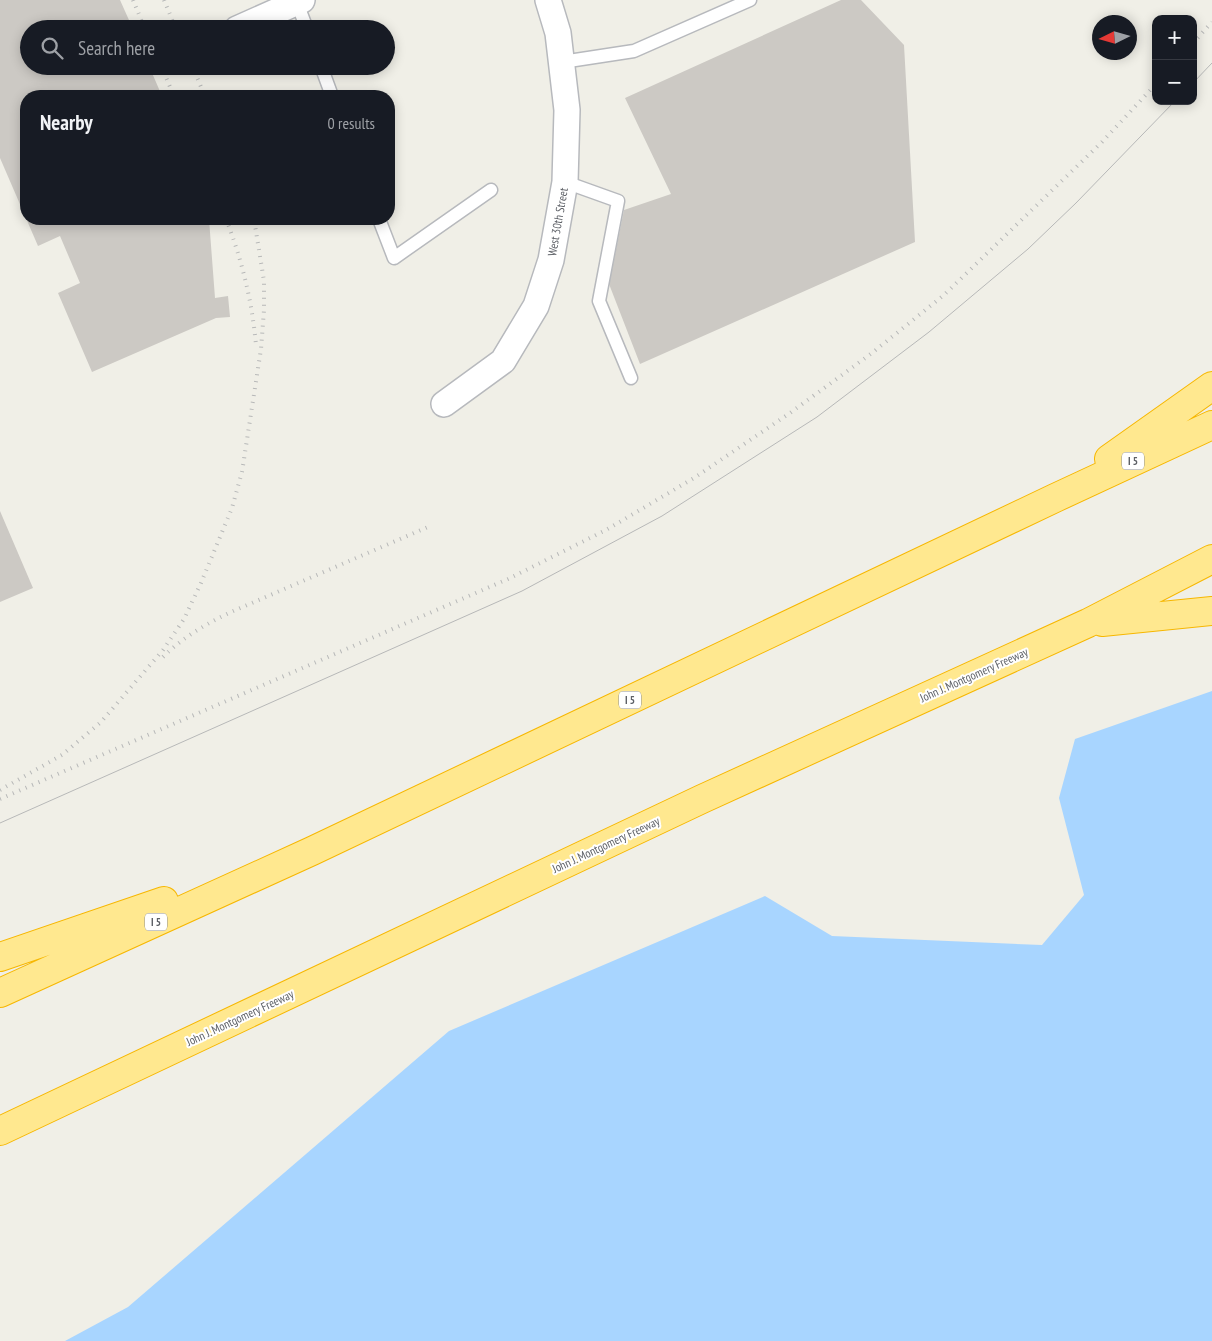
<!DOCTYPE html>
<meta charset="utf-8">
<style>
:root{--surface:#171b24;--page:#20242c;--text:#f1f3f6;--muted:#9ea1a6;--line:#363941}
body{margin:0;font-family:"PT Sans Narrow",sans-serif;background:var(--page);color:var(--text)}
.controls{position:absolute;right:15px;top:15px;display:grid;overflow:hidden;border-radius:10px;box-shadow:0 2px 12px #0003}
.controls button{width:45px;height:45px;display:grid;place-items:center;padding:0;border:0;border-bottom:1px solid var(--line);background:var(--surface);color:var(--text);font:25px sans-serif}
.compass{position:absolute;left:1092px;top:15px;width:45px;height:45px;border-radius:50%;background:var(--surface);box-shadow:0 2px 12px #0003;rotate:265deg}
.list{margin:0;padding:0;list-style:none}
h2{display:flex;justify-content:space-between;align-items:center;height:65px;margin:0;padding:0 20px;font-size:21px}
h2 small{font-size:16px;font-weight:400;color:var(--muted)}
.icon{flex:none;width:28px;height:28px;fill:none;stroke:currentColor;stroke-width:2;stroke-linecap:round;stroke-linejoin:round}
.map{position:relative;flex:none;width:1212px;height:1341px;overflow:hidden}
.search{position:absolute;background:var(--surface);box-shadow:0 2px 12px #0003;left:20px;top:20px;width:375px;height:55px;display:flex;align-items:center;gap:12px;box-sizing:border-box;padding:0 18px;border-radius:28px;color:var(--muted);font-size:19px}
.panel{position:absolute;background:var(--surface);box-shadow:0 2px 12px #0003;left:20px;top:90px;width:375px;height:135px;border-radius:20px}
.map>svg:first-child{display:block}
.water{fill:#a8d5ff}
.building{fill:#ccc9c4}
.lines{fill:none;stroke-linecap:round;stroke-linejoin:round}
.lane-casing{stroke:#b7b9bd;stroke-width:15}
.street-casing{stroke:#b7b9bd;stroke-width:28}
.highway-casing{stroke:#f7b700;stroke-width:30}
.lane{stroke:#fff;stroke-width:12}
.street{stroke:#fff;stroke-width:25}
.highway{stroke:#ffe88f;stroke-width:28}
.tram{stroke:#b7b8b8;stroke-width:1}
.rail{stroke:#b7b8b8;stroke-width:4;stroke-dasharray:1 6;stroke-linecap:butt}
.labels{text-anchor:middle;stroke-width:4;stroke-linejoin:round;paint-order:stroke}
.shield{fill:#fff;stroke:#8e9095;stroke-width:1}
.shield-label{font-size:11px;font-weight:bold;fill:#5e6167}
.street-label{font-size:12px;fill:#5e6167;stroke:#fff}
</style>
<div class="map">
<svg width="1212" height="1341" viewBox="0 0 1212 1341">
<rect width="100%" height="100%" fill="#f0efe7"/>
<path class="water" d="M1212,691V1341H65L128,1307L449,1031L765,896L832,936L1042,945L1084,895L1059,798L1075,739Z"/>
<path class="building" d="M0,0H120L133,29H29V66H149L162,96H26V219H209L215,298L228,296L230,317L216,318L92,372L58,293L80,283L60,236L38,246L0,158Z
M841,0H861L904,45L915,242L640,364L609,284L624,210L671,194L625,98Z
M0,511L33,588L0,602Z"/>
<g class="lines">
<defs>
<path id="lane" d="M297,3L307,29
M562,62L634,51L750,0
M321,66L332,96
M565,182L618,201L599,301L631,378
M379,219L394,258L491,190"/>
<path id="street" d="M237,29L302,0
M444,404L503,361L536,306L551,260L565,182L567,110L558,33L548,0"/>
<path id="highway" d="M1109,459L1212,386
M1102,622L1212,611
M0,957L164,901
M0,993L312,851L1055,498L1212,425
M0,1131L702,799L1088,623L1212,559"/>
</defs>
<use href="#lane" class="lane-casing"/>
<use href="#street" class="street-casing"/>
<use href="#highway" class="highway-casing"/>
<use href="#lane" class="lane"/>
<use href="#street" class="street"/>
<use href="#highway" class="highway"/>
<path class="tram" d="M1193,83L1212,63
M0,823L522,591L662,516L817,417L929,332L1028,249L1076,203L1175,101"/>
<path class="rail" d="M133,0L145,29
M164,0L176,29
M1193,43L1212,22
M161,66L174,96
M192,66L205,96
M226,219C242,260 252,301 256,345
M163,657C183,637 206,624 231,612L428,527
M0,790L62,755L101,722L163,650L184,619L201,583L232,508L242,472L261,349L264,310V281L254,219
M0,799L508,579L606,530L694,478L790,413L872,353L944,295L1102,142L1156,84"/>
</g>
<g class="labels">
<g class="shield">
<rect x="1122" y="452.5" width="22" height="17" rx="4"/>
<rect x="619" y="691.5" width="22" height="17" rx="4"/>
<rect x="145" y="913.5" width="22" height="17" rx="4"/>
</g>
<g class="shield-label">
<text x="1133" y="465">I 5</text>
<text x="630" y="704">I 5</text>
<text x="156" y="926">I 5</text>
</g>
<g class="street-label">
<text transform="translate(558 222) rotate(-80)" y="4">West 30th Street</text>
<text transform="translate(974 675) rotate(-24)" y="4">John J. Montgomery Freeway</text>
<text transform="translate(606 845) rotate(-25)" y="4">John J. Montgomery Freeway</text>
<text transform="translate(240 1018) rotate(-25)" y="4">John J. Montgomery Freeway</text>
</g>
</g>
</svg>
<div class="controls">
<button>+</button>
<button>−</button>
</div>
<svg class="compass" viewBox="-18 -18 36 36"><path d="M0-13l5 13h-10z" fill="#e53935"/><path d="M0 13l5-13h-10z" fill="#9ea1a6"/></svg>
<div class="search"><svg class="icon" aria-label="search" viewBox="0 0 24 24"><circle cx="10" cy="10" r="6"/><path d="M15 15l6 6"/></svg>Search here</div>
<section class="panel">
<h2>Nearby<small>0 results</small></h2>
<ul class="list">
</ul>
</section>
</div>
